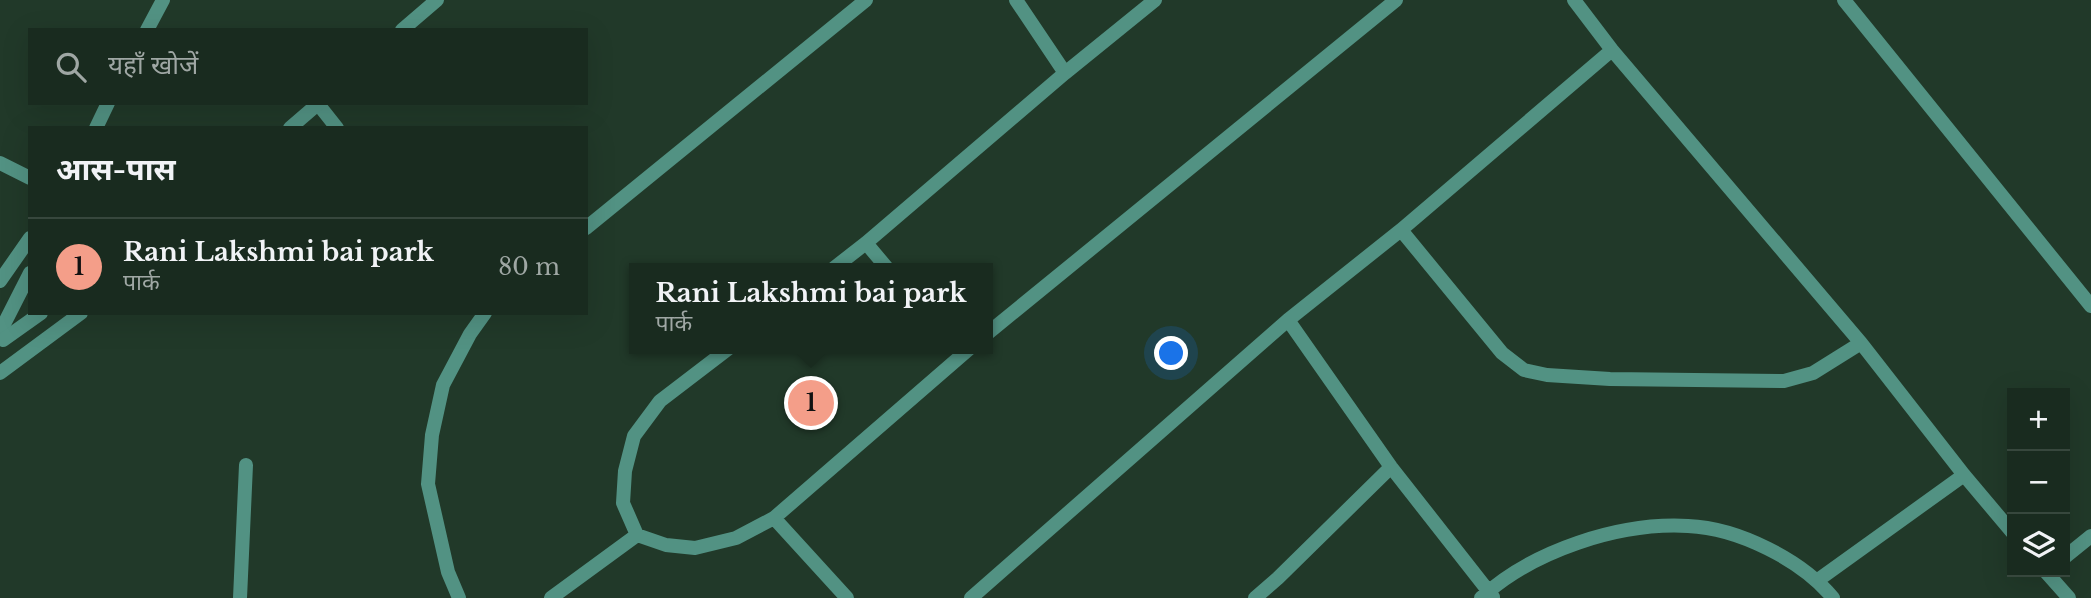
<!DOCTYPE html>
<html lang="hi">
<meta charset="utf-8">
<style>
:root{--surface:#192b1f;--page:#26372c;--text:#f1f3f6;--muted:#9fa7a4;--line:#37473d;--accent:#f49e89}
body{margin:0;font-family:"Libre Baskerville","Noto Sans Devanagari",serif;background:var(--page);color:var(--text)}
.controls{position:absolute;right:21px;bottom:21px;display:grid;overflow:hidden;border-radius:0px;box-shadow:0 7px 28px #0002}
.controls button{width:63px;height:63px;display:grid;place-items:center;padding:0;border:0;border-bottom:2px solid var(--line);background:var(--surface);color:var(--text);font:35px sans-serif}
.you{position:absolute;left:1172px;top:354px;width:24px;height:24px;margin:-18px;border:5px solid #fff;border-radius:50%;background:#1a73e8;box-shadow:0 0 0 10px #1a73e833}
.badge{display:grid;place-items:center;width:46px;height:46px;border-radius:50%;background:var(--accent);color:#111;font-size:23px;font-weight:700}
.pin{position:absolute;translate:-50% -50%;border:4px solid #fff;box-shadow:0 2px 7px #0006}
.popup{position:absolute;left:629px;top:263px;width:364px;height:91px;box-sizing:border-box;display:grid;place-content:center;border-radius:0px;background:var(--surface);filter:drop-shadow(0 2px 5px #0005);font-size:23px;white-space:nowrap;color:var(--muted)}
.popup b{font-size:26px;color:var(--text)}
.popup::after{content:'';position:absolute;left:50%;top:100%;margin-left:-14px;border:14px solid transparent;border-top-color:var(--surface)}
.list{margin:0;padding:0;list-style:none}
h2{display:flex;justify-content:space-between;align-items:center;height:91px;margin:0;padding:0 28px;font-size:30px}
h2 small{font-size:23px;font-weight:400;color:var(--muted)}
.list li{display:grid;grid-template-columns:46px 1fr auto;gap:21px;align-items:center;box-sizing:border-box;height:98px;padding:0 28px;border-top:2px solid var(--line)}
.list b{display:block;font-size:26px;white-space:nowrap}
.list p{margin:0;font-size:23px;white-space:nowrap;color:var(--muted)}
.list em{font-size:23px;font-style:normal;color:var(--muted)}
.icon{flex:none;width:38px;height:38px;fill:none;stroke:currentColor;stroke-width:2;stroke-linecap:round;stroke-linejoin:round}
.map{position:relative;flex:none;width:2091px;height:598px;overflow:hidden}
.search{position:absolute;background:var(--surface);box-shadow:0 7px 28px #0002;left:28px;top:28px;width:560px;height:77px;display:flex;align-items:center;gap:18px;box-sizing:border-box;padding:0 24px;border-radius:0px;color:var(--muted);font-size:26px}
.panel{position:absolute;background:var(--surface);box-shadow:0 7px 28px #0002;left:28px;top:126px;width:560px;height:189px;border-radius:0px}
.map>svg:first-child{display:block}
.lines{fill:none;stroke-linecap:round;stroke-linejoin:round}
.minor{stroke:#529283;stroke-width:14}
.tertiary{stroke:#529283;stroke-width:14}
</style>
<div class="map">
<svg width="2091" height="598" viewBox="0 0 2091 598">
<rect width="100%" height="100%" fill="#213929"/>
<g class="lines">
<path class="minor" d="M1016,0L1065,73
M1574,0L1612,50L1861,343L1964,475L2012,532
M1844,0L2091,306
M147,30L163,0
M318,104L337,128
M96,128L108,103
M0,163L30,178
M586,228L866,0
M1401,230L1502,353L1524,370L1547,375L1610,379L1784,381L1813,373L1861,343
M866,243L887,268
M834,268L866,243L1065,73L1155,0
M0,281L30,238
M1288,320L1391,467L1493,597
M0,332L30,273
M988,333L1396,0
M728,349L660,401L634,436L625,471L623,503L637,535L666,545L695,548L736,538L774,518L969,349
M774,518L847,598
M2065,557L2091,536
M2046,572L2069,598
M1818,580L1964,475
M240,598L246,465
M459,598L448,572L428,484L432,435L443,385L470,334L485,313
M551,598L637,535
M971,598L1288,320L1401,230L1612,50
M1255,598L1278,578L1391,467
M1481,598C1532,551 1619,522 1688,526C1738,528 1802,560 1833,598"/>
<path class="tertiary" d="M402,30L437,0
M290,128L319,103
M3,340L41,313
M0,373L81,313"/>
</g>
</svg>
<div class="controls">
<button>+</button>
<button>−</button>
<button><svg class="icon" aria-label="layers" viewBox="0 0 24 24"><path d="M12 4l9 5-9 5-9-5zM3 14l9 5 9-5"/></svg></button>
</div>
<div class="you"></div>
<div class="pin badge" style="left:811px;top:403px">1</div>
<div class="popup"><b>Rani Lakshmi bai park</b>पार्क</div>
<div class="search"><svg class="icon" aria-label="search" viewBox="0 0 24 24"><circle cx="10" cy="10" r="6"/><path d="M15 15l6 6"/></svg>यहाँ खोजें</div>
<section class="panel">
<h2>आस-पास<small></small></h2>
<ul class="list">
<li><span class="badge">1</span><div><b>Rani Lakshmi bai park</b><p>पार्क</p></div><em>80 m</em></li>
</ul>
</section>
</div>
